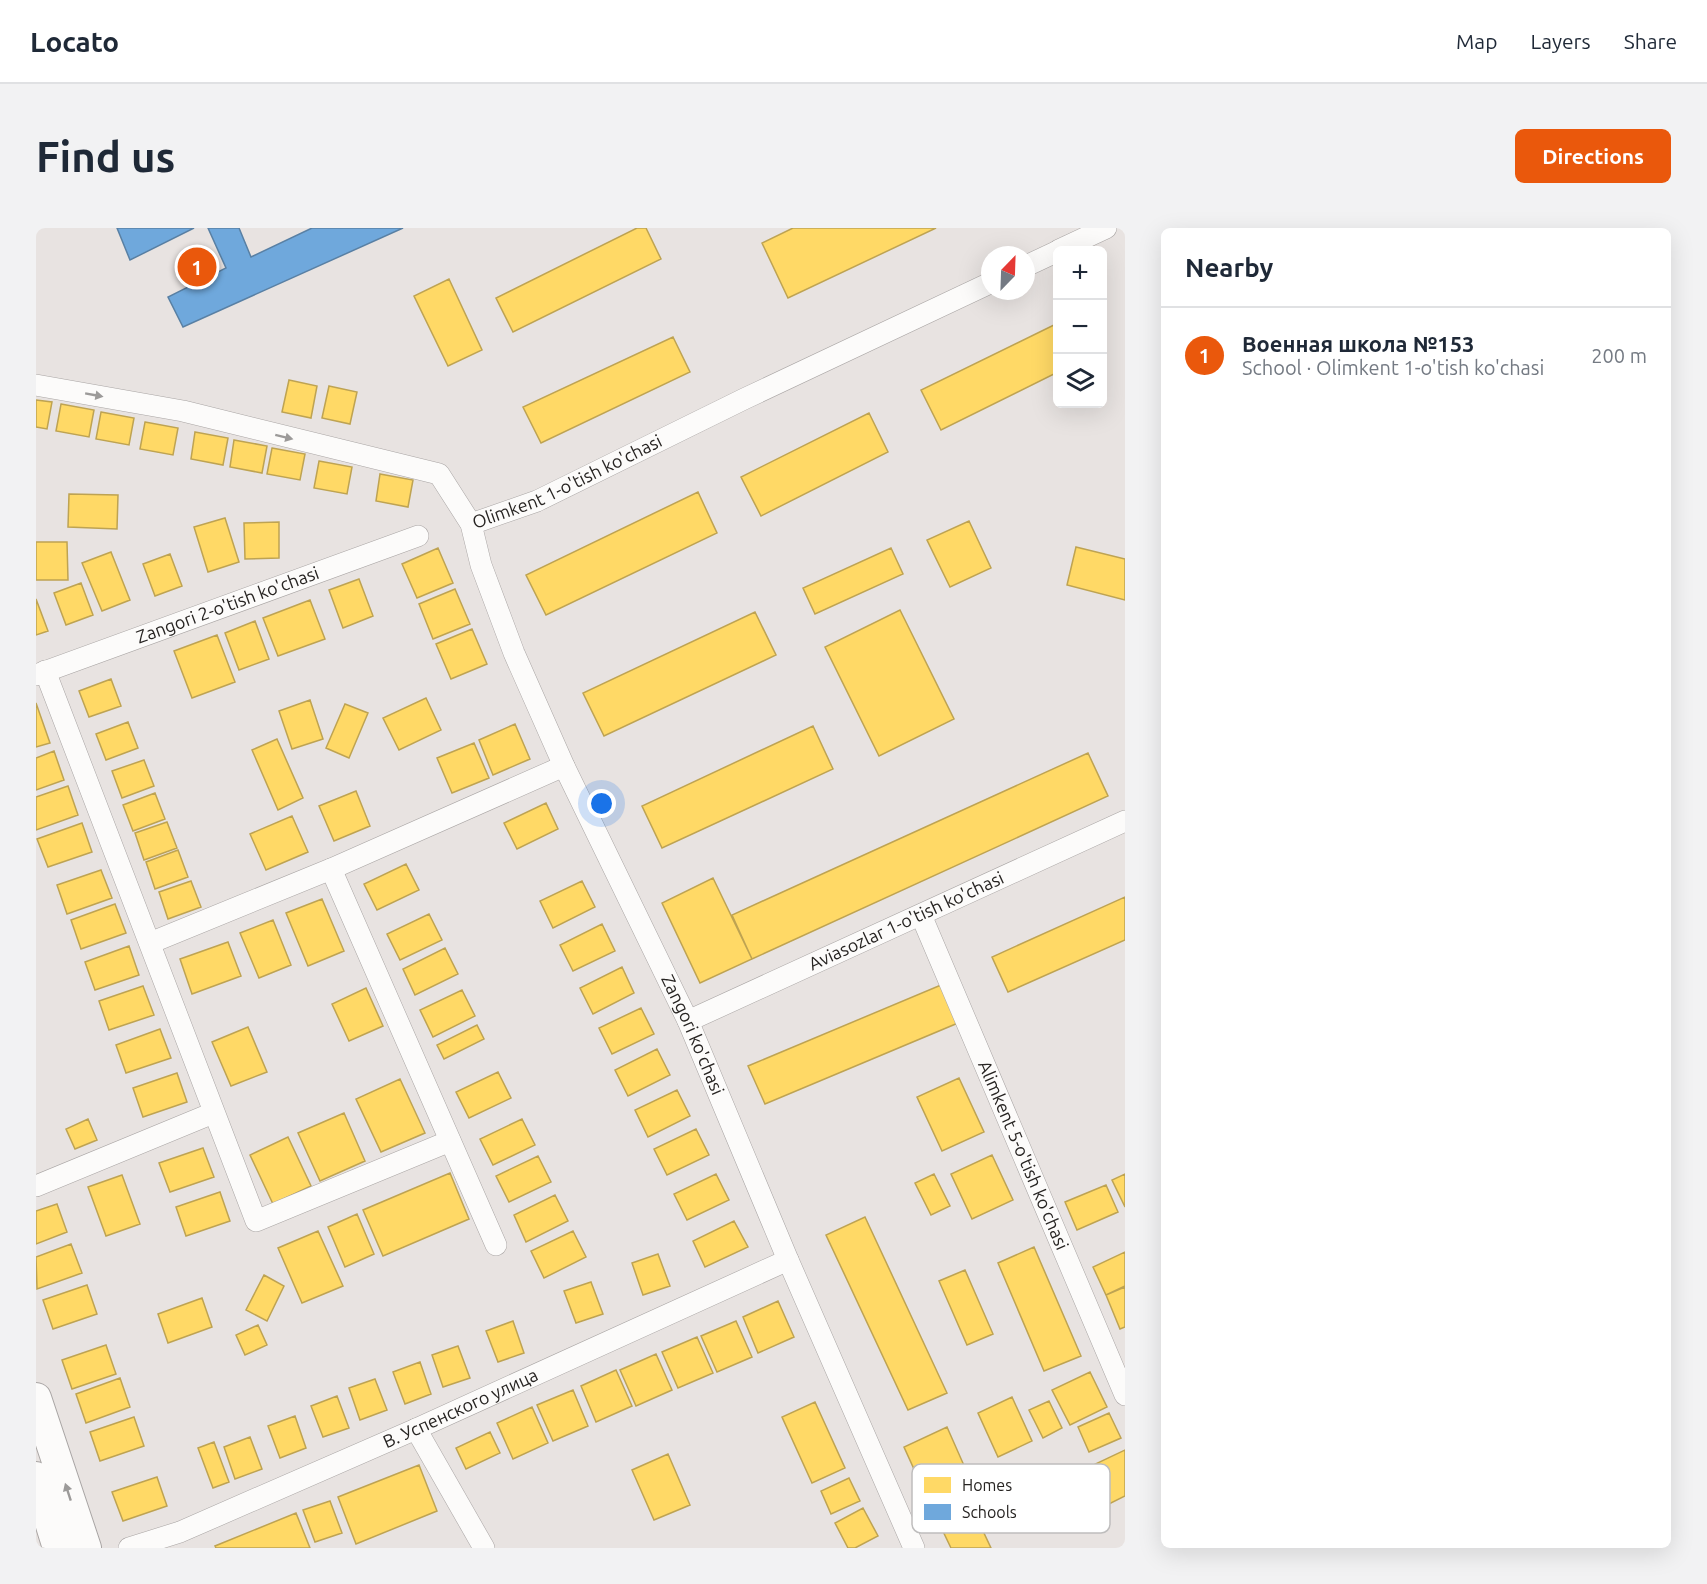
<!DOCTYPE html>
<meta charset="utf-8">
<style>
:root{--surface:#fff;--page:#f2f2f3;--text:#1f2937;--muted:#747a83;--line:#e0e1e3;--accent:#ea580c}
body{margin:0;font-family:Ubuntu,sans-serif;background:var(--page);color:var(--text)}
.controls{position:absolute;right:18px;top:18px;display:grid;overflow:hidden;border-radius:9px;box-shadow:0 6px 24px #0002}
.controls button{width:54px;height:54px;display:grid;place-items:center;padding:0;border:0;border-bottom:2px solid var(--line);background:var(--surface);color:var(--text);font:30px sans-serif}
.compass{position:absolute;left:945px;top:18px;width:54px;height:54px;border-radius:50%;background:var(--surface);box-shadow:0 6px 24px #0002;rotate:23deg}
.you{position:absolute;left:566px;top:576px;width:21px;height:21px;margin:-15px;border:4px solid #fff;border-radius:50%;background:#1a73e8;box-shadow:0 0 0 9px #1a73e833}
.badge{display:grid;place-items:center;width:39px;height:39px;border-radius:50%;background:var(--accent);color:#fff;font-size:20px;font-weight:700}
.pin{position:absolute;translate:-50% -50%;border:3px solid #fff;box-shadow:0 2px 6px #0006}
.list{margin:0;padding:0;list-style:none}
h2{display:flex;justify-content:space-between;align-items:center;height:78px;margin:0;padding:0 24px;font-size:26px}
h2 small{font-size:20px;font-weight:400;color:var(--muted)}
.list li{display:grid;grid-template-columns:39px 1fr auto;gap:18px;align-items:center;box-sizing:border-box;height:96px;padding:0 24px;border-top:2px solid var(--line)}
.list b{display:block;font-size:22px;white-space:nowrap}
.list p{margin:0;font-size:20px;white-space:nowrap;color:var(--muted)}
.list em{font-size:20px;font-style:normal;color:var(--muted)}
.icon{flex:none;width:33px;height:33px;fill:none;stroke:currentColor;stroke-width:2;stroke-linecap:round;stroke-linejoin:round}
.map{position:relative;flex:none;width:1089px;height:1320px;overflow:hidden;border-radius:9px}
header{display:flex;align-items:center;gap:36px;box-sizing:border-box;height:84px;padding:0 30px;background:var(--surface);border-bottom:2px solid var(--line)}
header strong{font-size:28px}
nav{display:flex;gap:33px;margin-inline-start:auto;font-size:21px}
.intro{display:flex;align-items:center;justify-content:space-between;box-sizing:border-box;height:144px;padding:0 36px}
h1{margin:0;font-size:42px}
.button{padding:15px 27px;border-radius:9px;background:var(--accent);color:#fff;font-size:21px;font-weight:700}
main{display:flex;gap:36px;padding:0 36px}
aside{flex:1;background:var(--surface);border-radius:9px;box-shadow:0 6px 24px #0002}
.map>svg:first-child{display:block}
.homes{fill:#ffd966;stroke:#bea352;stroke-width:1.5}
.schools{fill:#6fa8dc;stroke:#5980a4;stroke-width:1.5}
.lines{fill:none;stroke-linecap:round;stroke-linejoin:round}
.minor-casing{stroke:#a9a5a4;stroke-width:22}
.secondary-casing{stroke:#a9a5a4;stroke-width:32}
.minor{stroke:#fcfbfa;stroke-width:21}
.secondary{stroke:#fcfbfa;stroke-width:30}
.oneway{fill:#9c9a99}
.labels{text-anchor:middle;stroke-width:6;stroke-linejoin:round;paint-order:stroke}
.street-label{font-size:18px;fill:#272422;stroke:#fff}
.key{fill:#fff;stroke:#bebdbd;stroke-width:1.5}
.key-label{font-size:16px;fill:#272422}
</style>
<header>
<strong>Locato</strong>
<nav><a>Map</a><a>Layers</a><a>Share</a></nav>
</header>
<div class="intro"><h1>Find us</h1><a class="button">Directions</a></div>
<main>
<div class="map">
<svg width="1089" height="1320" viewBox="0 0 1089 1320">
<rect width="100%" height="100%" fill="#e8e3e1"/>
<path class="homes" d="M601,0H610L625,31L477,104L460,70Z
M757,0H900L752,70L726,15Z
M413,51L446,122L412,138L378,68Z
M1022,95V144L905,202L885,162Z
M637,109L654,144L505,215L487,179Z
M253,152L281,158L275,190L246,184Z
M293,158L321,164L314,196L286,190Z
M0,172L16,174L11,201L0,199Z
M25,176L58,182L53,209L20,203Z
M65,184L98,190L93,217L60,211Z
M833,185L852,224L725,288L705,249Z
M109,194L142,200L137,227L104,221Z
M159,204L192,210L187,237L155,231Z
M198,212L231,218L226,245L194,239Z
M236,220L269,226L264,252L231,246Z
M283,233L316,239L311,266L278,260Z
M344,246L377,252L372,279L340,273Z
M662,264L681,305L510,387L490,347Z
M33,266L82,267L81,301L32,299Z
M189,290L203,334L172,344L158,299Z
M933,293L955,340L914,359L891,312Z
M243,294V330L209,331L208,295Z
M0,314H31L32,352H0Z
M1040,319L1089,331V372L1031,357Z
M402,320L417,355L381,370L366,336Z
M855,320L867,346L779,386L767,360Z
M75,324L94,372L66,383L46,335Z
M134,326L146,358L119,368L107,336Z
M323,351L337,388L307,400L293,362Z
M45,355L57,387L30,397L18,365Z
M419,361L434,396L397,411L383,376Z
M0,371L12,403L0,407Z
M274,372L289,411L242,428L227,390Z
M864,382L918,491L843,528L789,419Z
M719,384L740,427L568,508L547,465Z
M219,393L233,431L203,442L189,405Z
M436,401L451,436L415,451L400,416Z
M181,407L199,454L156,470L138,423Z
M75,451L85,478L53,489L43,463Z
M390,470L405,502L363,522L347,490Z
M274,472L287,511L256,521L243,483Z
M0,475L14,515L0,519Z
M309,476L332,485L313,530L290,520Z
M92,494L102,520L70,532L60,506Z
M479,496L494,531L457,547L443,512Z
M777,498L797,541L626,620L606,578Z
M241,511L267,570L242,582L216,522Z
M438,515L453,550L416,565L401,530Z
M18,523L28,552L0,562V530Z
M1052,525L1072,568L716,731L696,687Z
M108,532L118,558L86,570L76,543Z
M32,558L42,587L0,602V569Z
M320,563L334,598L298,613L283,578Z
M119,565L129,591L97,603L87,577Z
M510,575L522,601L481,621L468,595Z
M256,588L272,624L230,642L214,606Z
M131,594L141,620L108,632L99,605Z
M46,595L56,624L12,639L1,611Z
M142,622L152,649L119,661L110,634Z
M370,636L383,662L341,682L328,656Z
M65,642L76,670L31,686L21,657Z
M677,650L716,731L664,755L626,675Z
M155,653L165,679L132,691L123,664Z
M546,653L559,679L517,700L504,673Z
M1089,669V712L972,764L956,729Z
M286,671L308,723L272,738L250,685Z
M79,676L90,705L45,721L35,692Z
M393,686L406,712L364,732L351,706Z
M237,692L255,737L223,750L204,705Z
M566,696L579,723L537,743L524,717Z
M192,714L205,748L156,766L144,731Z
M93,718L103,747L59,762L49,734Z
M409,720L422,746L379,767L367,741Z
M586,739L598,765L557,786L544,760Z
M905,757L922,795L729,876L712,838Z
M107,758L118,787L73,802L63,773Z
M330,760L347,798L313,813L296,776Z
M426,762L439,788L397,809L384,782Z
M605,780L618,806L576,826L563,800Z
M441,797L448,811L408,831L401,817Z
M212,799L231,844L195,858L176,814Z
M124,801L135,830L90,845L80,817Z
M621,821L634,847L592,868L579,842Z
M462,844L475,870L433,890L420,864Z
M141,845L151,874L107,889L97,860Z
M923,850L948,904L906,923L881,869Z
M364,851L389,905L345,924L320,871Z
M641,862L654,888L612,909L599,882Z
M308,885L329,933L284,953L262,905Z
M52,891L61,912L39,921L30,901Z
M486,891L499,917L457,937L444,911Z
M660,901L673,927L631,947L618,921Z
M252,909L275,958L237,976L214,927Z
M167,920L178,949L134,964L123,935Z
M956,927L977,972L936,991L915,946Z
M502,928L515,954L473,974L460,948Z
M414,945L433,991L347,1028L327,982Z
M680,946L693,972L651,992L638,966Z
M898,946L914,978L895,987L879,955Z
M1089,946V979L1076,952Z
M86,947L104,996L70,1008L52,959Z
M1070,957L1082,984L1041,1002L1029,974Z
M184,964L194,993L150,1008L140,979Z
M519,967L532,993L490,1014L478,987Z
M21,976L31,1004L0,1016V983Z
M321,986L338,1026L309,1039L292,999Z
M829,989L911,1165L872,1182L790,1007Z
M698,993L712,1019L669,1039L657,1013Z
M282,1003L307,1058L266,1075L242,1020Z
M537,1003L550,1029L508,1050L495,1023Z
M35,1016L46,1045L1,1061L0,1029Z
M998,1019L1045,1128L1008,1143L962,1035Z
M1089,1024V1058L1070,1067L1057,1039Z
M622,1026L634,1058L607,1067L596,1035Z
M929,1042L957,1106L931,1117L903,1053Z
M228,1047L248,1058L231,1093L210,1082Z
M555,1054L567,1086L540,1095L528,1063Z
M51,1057L61,1086L17,1101L7,1072Z
M1089,1059V1099L1084,1101L1070,1067Z
M166,1070L176,1099L132,1115L122,1086Z
M742,1073L758,1109L722,1125L707,1089Z
M477,1093L488,1125L462,1134L450,1103Z
M700,1093L716,1129L681,1144L665,1108Z
M222,1097L231,1117L209,1127L200,1107Z
M661,1109L677,1145L642,1160L626,1124Z
M70,1117L80,1146L36,1161L26,1132Z
M422,1118L434,1150L407,1159L396,1127Z
M620,1126L636,1162L600,1178L584,1142Z
M384,1134L395,1166L369,1176L357,1144Z
M580,1142L596,1178L560,1194L545,1158Z
M1054,1144L1071,1179L1034,1197L1016,1162Z
M84,1150L94,1179L50,1195L40,1166Z
M339,1151L351,1182L324,1192L313,1160Z
M537,1162L552,1198L517,1213L501,1177Z
M301,1168L313,1200L287,1209L275,1178Z
M976,1169L996,1213L962,1229L942,1185Z
M1013,1173L1026,1200L1007,1210L993,1182Z
M779,1174L809,1240L776,1255L746,1189Z
M496,1179L512,1215L477,1231L461,1195Z
M1073,1185L1085,1210L1053,1224L1042,1199Z
M259,1188L270,1220L244,1230L232,1198Z
M98,1189L108,1218L64,1233L54,1204Z
M911,1199L930,1242L887,1261L868,1219Z
M454,1204L464,1225L430,1241L420,1220Z
M214,1209L226,1241L199,1251L188,1219Z
M178,1214L193,1254L177,1260L162,1220Z
M1089,1222V1268L1071,1277L1053,1239Z
M632,1226L654,1277L618,1292L596,1242Z
M383,1237L401,1283L320,1316L302,1269Z
M121,1249L131,1278L87,1293L76,1264Z
M813,1250L824,1273L795,1286L785,1263Z
M923,1252L955,1320H915L890,1268Z
M294,1273L306,1305L279,1314L267,1282Z
M827,1280L842,1308L819,1320H812L799,1295Z
M260,1285L274,1320H180L179,1318Z"/>
<path class="schools" d="M81,0H158L94,32Z
M172,0H203L215,29L276,0H367L147,99L132,69L190,40Z"/>
<g class="lines">
<defs>
<g id="minor">
<path d="M1023,22L1070,0"/>
<path d="M990,38L1022,23"/>
<path id="s1" d="M0,157L147,183L403,246L435,296L445,337L478,425L528,538L652,793L752,1032L878,1320"/>
<path id="s2" d="M435,296L501,273L708,171L954,55"/>
<path d="M9,443L220,993L414,913"/>
<path id="s3" d="M0,447L382,308"/>
<path d="M295,641L460,1017"/>
<path id="s4" d="M885,687L1089,1167"/>
<path d="M114,715L295,641L528,538"/>
<path id="s5" d="M652,793L1089,593"/>
<path d="M0,958L177,885"/>
<path d="M380,1201L448,1320"/>
<path id="s6" d="M93,1320L144,1304L380,1201L752,1032"/>
</g>
<path id="secondary" d="M0,1170L50,1320
M0,1249L22,1320"/>
</defs>
<use href="#minor" class="minor-casing"/>
<use href="#secondary" class="secondary-casing"/>
<use href="#minor" class="minor"/>
<use href="#secondary" class="secondary"/>
</g>
<defs><path id="oneway-solid" d="M-6-.8H1V-3.2L6.5 0L1 3.2V.8H-6Z" transform="scale(1.5)"/></defs>
<g class="oneway">
<use href="#oneway-solid" transform="translate(58 167) rotate(10)"/>
<use href="#oneway-solid" transform="translate(248 209) rotate(14)"/>
<use href="#oneway-solid" transform="translate(32 1264) rotate(-108)"/>
</g>
<g class="labels">
<g class="street-label">
<text dy="6" stroke="none"><textPath href="#s2" startOffset="105">Olimkent 1-o'tish ko'chasi</textPath></text>
<text dy="6" stroke="none"><textPath href="#s3" startOffset="204">Zangori 2-o'tish ko'chasi</textPath></text>
<text dy="6" stroke="none"><textPath href="#s5" startOffset="240">Aviasozlar 1-o'tish ko'chasi</textPath></text>
<text dy="6" stroke="none"><textPath href="#s1" startOffset="1030">Zangori ko'chasi</textPath></text>
<text dy="6" stroke="none"><textPath href="#s4" startOffset="261">Alimkent 5-o'tish ko'chasi</textPath></text>
<text dy="6" stroke="none"><textPath href="#s6" startOffset="360">В. Успенского улица</textPath></text>
</g>
</g>
<rect x="876" y="1236" width="198" height="69" rx="9" class="key"/>
<rect x="888" y="1249" width="27" height="16" fill="#ffd966"/>
<rect x="888" y="1276" width="27" height="16" fill="#6fa8dc"/>
<g class="key-label">
<text x="926" y="1263">Homes</text>
<text x="926" y="1290">Schools</text>
</g>
</svg>
<div class="controls">
<button>+</button>
<button>−</button>
<button><svg class="icon" aria-label="layers" viewBox="0 0 24 24"><path d="M12 4l9 5-9 5-9-5zM3 14l9 5 9-5"/></svg></button>
</div>
<svg class="compass" viewBox="-18 -18 36 36"><path d="M0-13l5 13h-10z" fill="#e53935"/><path d="M0 13l5-13h-10z" fill="#747a83"/></svg>
<div class="you"></div>
<div class="pin badge" style="left:161px;top:39px">1</div>
</div>
<aside>
<h2>Nearby<small></small></h2>
<ul class="list">
<li><span class="badge">1</span><div><b>Военная школа №153</b><p>School · Olimkent 1-o'tish ko'chasi</p></div><em>200 m</em></li>
</ul>
</aside>
</main>
